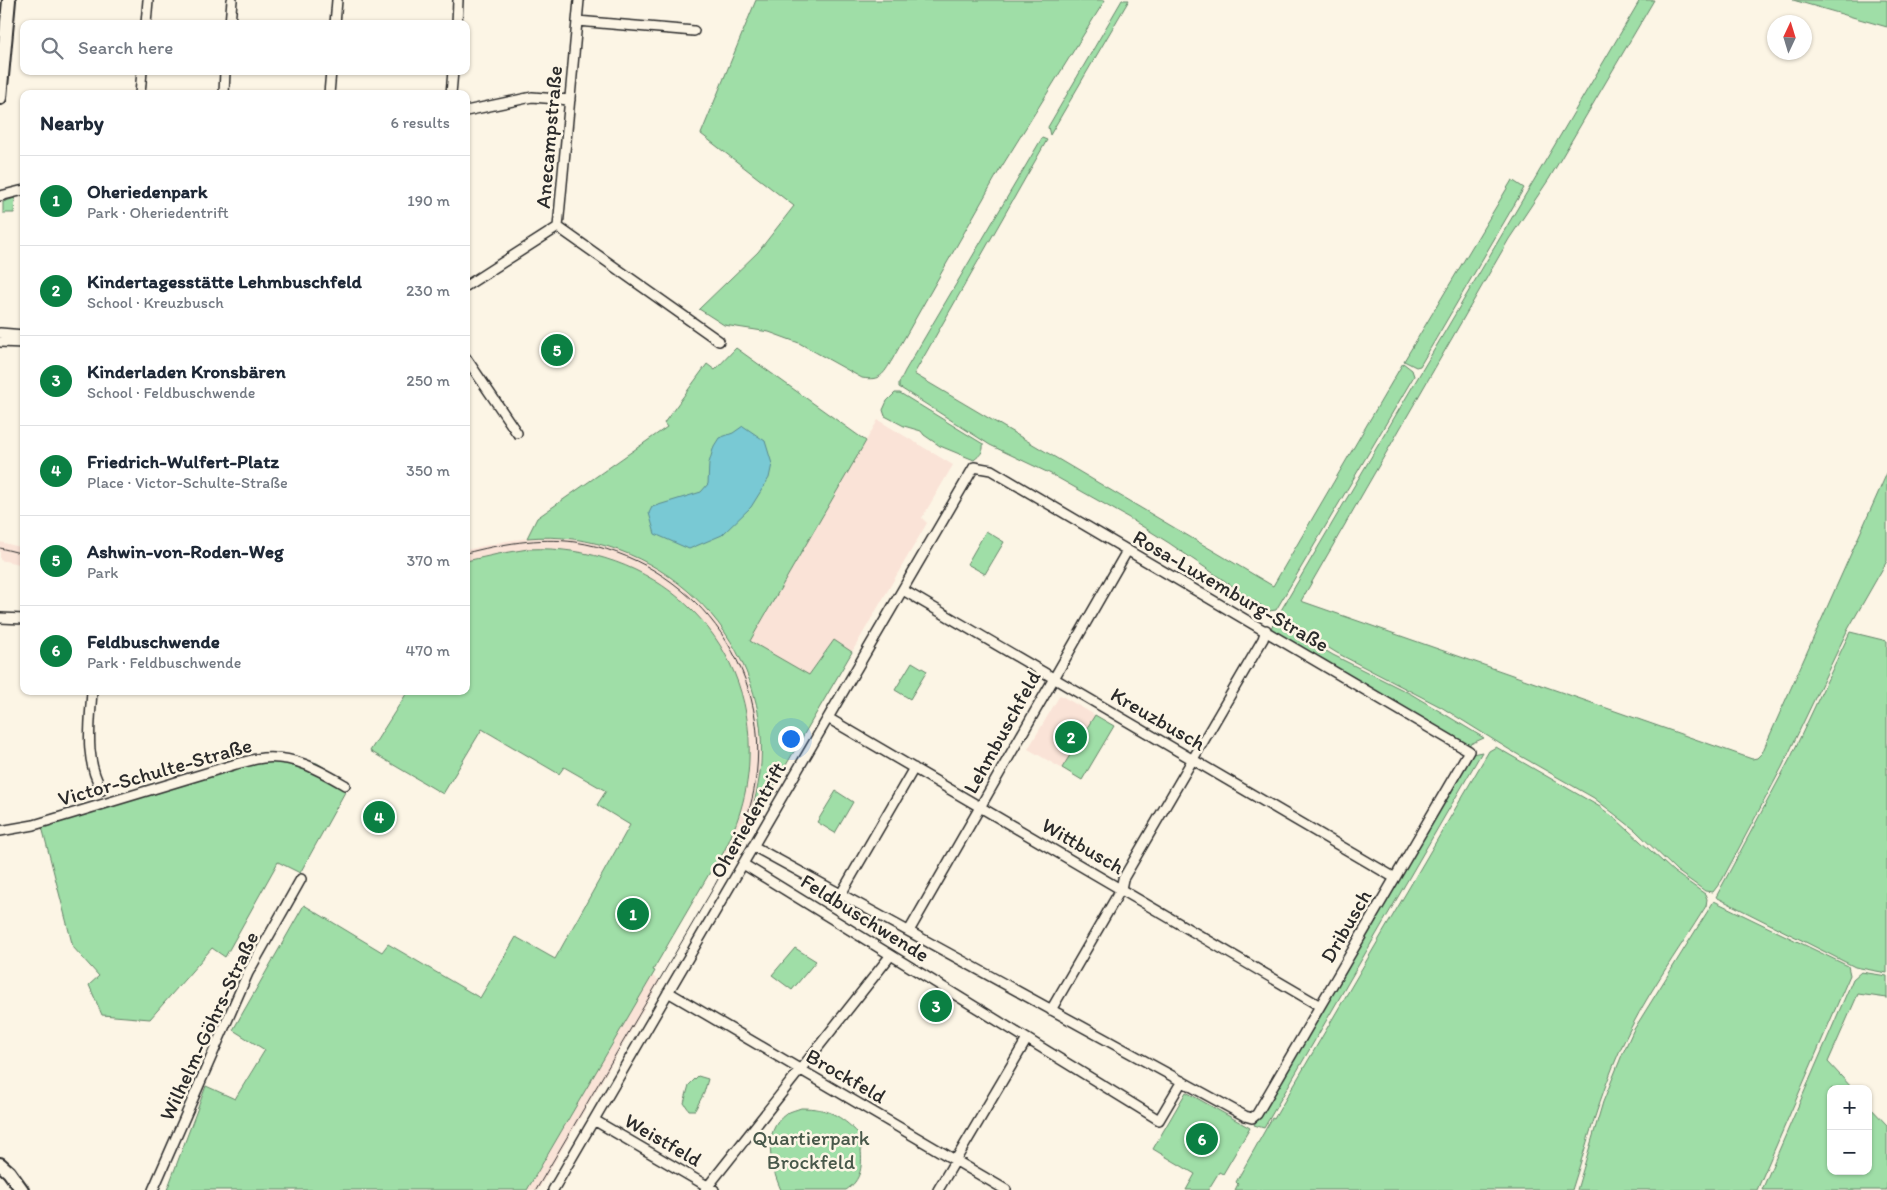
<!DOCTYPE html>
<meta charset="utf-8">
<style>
:root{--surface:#fff;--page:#f2f2f3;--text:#1f2937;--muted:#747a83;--line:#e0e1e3;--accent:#0b8043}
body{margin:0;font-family:Itim,sans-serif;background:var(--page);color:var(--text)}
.controls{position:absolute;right:15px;bottom:15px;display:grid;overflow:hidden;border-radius:10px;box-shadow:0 1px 4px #0004}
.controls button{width:45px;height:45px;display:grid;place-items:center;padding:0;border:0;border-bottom:1px solid var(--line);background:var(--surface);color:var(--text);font:25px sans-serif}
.compass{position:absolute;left:1767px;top:15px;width:45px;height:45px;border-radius:50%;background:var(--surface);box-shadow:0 1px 4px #0004;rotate:4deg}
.you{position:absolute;left:790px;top:738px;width:18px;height:18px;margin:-12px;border:4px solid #fff;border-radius:50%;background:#1a73e8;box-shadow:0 0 0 8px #1a73e833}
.badge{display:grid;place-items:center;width:32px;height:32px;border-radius:50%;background:var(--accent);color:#fff;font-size:16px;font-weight:700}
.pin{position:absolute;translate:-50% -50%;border:2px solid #fff;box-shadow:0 1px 5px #0006}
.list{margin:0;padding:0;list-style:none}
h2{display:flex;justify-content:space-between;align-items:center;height:65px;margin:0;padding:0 20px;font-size:21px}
h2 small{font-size:16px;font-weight:400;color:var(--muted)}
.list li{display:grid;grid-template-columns:32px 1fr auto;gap:15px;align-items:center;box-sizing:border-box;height:90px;padding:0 20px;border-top:1px solid var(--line)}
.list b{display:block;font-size:19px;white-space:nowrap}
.list p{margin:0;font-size:16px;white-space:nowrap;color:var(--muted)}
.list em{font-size:16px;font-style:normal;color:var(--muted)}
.icon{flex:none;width:28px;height:28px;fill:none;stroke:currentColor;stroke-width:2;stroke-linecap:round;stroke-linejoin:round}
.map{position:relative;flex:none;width:1887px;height:1190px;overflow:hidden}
.search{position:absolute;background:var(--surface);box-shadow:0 1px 4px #0004;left:20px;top:20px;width:450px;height:55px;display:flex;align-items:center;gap:12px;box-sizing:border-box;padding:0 18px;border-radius:10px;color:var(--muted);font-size:19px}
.panel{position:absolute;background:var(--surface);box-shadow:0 1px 4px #0004;left:20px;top:90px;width:450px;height:605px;border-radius:10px}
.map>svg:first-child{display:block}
.built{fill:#fae3d7}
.green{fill:#9fdea7;stroke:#658469}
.water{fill:#79c9d4;stroke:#5a8a90}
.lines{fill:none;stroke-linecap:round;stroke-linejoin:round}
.minor-casing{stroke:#2b2b2b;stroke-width:12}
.secondary-casing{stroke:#2b2b2b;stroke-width:16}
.minor{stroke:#fcf5e5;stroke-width:9}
.secondary{stroke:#fcf5e5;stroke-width:12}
.tram{stroke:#2b2b2b;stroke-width:1}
.labels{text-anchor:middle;stroke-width:5;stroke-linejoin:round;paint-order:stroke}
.street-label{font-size:21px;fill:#2b2b2b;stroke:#fcf5e5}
.park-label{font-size:21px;fill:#48584a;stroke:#fcf5e5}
</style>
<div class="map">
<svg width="1887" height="1190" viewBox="0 0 1887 1190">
<rect width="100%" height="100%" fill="#fcf5e5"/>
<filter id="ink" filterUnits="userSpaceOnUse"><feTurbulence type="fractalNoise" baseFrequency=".02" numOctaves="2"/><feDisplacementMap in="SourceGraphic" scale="10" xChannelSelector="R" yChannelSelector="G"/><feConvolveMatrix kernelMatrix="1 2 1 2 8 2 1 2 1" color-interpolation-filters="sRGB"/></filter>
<g filter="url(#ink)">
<path class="built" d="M878,420L953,465L922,518L927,523L852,652L834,641L809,676L750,641Z
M536,537L564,538L591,542L627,552L643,560L660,569L689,591L710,613L732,643L743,666L754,697L760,730L761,752L760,774L754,806L743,837L730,864L721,858L737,822L747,781L749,739L742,697L727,658L705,625L680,599L666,588L610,559L575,551L547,549L515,551L466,561V550L506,541Z
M0,542L24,548V565L0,560Z
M1060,695L1114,726L1082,780L1028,749Z
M652,976L660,981L538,1190H527Z"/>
<path class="green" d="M756,0H1105L999,171L892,360C883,375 880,381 862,378L799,343L769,332L724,325L699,309L758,252L794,206L701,134Z
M1122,0H1129L1050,135L1048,127Z
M1640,0H1654L1549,179L1509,239L1301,601L1752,759L1757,758L1762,753L1887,473V561L1847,631L1782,767L1722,880L1713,892L1705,891L1677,871L1635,830L1594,798L1510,750L1441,707L1337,653L1285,621L1281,616L1280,612Z
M1793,0H1887V27Z
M1042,138L1047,140L914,374L1273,586L1403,363L1412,370L1414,376L1276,610L1269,611L1169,543L1129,518L1051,474L990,445L899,387V383L905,371Z
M1512,180L1524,188L1420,366L1416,367L1404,361Z
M15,198L14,213H3V202Z
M561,335L573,352L553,366L541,349Z
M736,348L866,441L750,641L809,675L834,640L852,652L740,844C751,818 758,792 761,764C770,633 655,527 527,538L537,518L667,427L664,423L707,364L715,370Z
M895,393H900L983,444C984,452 980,455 974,460L940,446L924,435L921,431L904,426L885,416L883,410L887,401Z
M986,531L1004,542L985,574L967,564Z
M528,549C651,543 755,634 749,760C748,798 734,835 715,868L713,867L653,970L655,971L527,1190H167L206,1086L235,1099L265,1050L233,1030L304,905L382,952L388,944L480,998L516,937L555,959L630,825L597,805L606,791L564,767L559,774L482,729L443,794L370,751L408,691H466V561L498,554Z
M1275,622L1279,623L1333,655L1411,694L1484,738L1468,745L1270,629Z
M1850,632L1887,641V973L1855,967L1716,897L1791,757Z
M912,662L927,671L910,699L895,690Z
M1095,715L1114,726L1082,780L1062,768Z
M1496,747L1600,807L1617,820L1674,872L1705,894L1707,899L1706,906C1677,953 1643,999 1620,1050C1600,1095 1587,1143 1572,1190H1235L1238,1184L1236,1182L1272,1118L1274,1119L1489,751Z
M1482,752L1264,1128L1254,1125L1472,754Z
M287,755L317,763L350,783L300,873L278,862L225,957L212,948L150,1019L102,1015L89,985L99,976L73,947L40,819Z
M836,791L853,802L835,833L817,822Z
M1714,901L1848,966L1850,975L1757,1190H1577L1603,1102L1622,1055L1633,1031Z
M795,948L816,961L792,990L772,975Z
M1861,972L1887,976V998L1858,994L1828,1062L1853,1089H1831V1171H1868V1105L1887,1125V1190H1762L1853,979Z
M698,1076L708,1079L704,1093L695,1110H689L684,1103L689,1085Z
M1186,1092L1250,1128L1223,1174L1219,1172L1208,1190H1186L1195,1174L1153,1149Z
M801,1108C828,1108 840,1115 859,1134C861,1149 865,1169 855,1182C853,1185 849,1188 846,1190H781C771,1167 761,1132 786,1114C790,1111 796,1110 801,1108Z"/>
<path class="water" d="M743,426L765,441L772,464L769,478L751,507L722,535L689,549L655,534L649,513L652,507L701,492L708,484L709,463L714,446L719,438L733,433Z"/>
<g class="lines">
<defs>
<path id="minor" d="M577,21L694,31
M146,24L148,0
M230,24L232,0
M335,24L337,0
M457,24L458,0
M140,94L142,71
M224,94L225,71
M329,94L331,71
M451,94L453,71
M466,111L532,97L570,100
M0,196L24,190
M558,227L719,341
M466,286L558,227L579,0
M0,333L24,335
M0,342L24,343
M466,358L517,433
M903,590L1395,878
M0,618L24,619
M92,691C90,724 84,760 102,790
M828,718L1320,1006
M0,831L34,825L236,764C245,762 254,759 263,758C294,755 319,770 345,785
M743,864L1159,1120L1182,1081
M841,894L914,768
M909,931L1127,551
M668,992L1006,1190
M1051,1010L1121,889L1123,879L1263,639L1266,630
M594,1120L714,1190
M153,1190L248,973L301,879
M553,1190C693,949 833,708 974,467L991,470L1469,751L1257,1114L1252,1118L1245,1116L753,846
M705,1190L891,955
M938,1190L1027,1039"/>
<path id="secondary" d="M0,98L9,0
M0,1164L9,1172L22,1190"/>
</defs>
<use href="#minor" class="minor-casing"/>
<use href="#secondary" class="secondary-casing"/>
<use href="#minor" class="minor"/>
<use href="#secondary" class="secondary"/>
<path class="tram" d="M0,548L24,554
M466,553C501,544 538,537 575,542C691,560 774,666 755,784C749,823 730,857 711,892L536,1190"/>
</g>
</g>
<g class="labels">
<g class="street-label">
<text transform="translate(549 137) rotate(-85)" y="7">Anecampstraße</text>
<text transform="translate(1231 591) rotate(30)" y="7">Rosa-Luxemburg-Straße</text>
<text transform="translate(1158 719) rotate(30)" y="7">Kreuzbusch</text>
<text transform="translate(1002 732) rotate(-61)" y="7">Lehmbuschfeld</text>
<text transform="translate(155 772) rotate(-16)" y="7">Victor-Schulte-Straße</text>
<text transform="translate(748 820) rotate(-60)" y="7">Oheriedentrift</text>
<text transform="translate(1083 846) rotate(30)" y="7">Wittbusch</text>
<text transform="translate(865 918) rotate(32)" y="7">Feldbuschwende</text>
<text transform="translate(1346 926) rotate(-60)" y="7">Dribusch</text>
<text transform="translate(209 1026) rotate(-65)" y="7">Wilhelm-Göhrs-Straße</text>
<text transform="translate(846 1076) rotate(30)" y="7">Brockfeld</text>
<text transform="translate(663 1140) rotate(30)" y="7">Weistfeld</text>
</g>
<g class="park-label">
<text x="811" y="1145">Quartierpark<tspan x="811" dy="24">Brockfeld</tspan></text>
</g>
</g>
</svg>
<div class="controls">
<button>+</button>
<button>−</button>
</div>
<svg class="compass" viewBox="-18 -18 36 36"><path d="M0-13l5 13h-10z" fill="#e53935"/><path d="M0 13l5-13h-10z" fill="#747a83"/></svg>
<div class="you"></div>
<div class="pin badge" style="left:633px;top:914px">1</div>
<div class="pin badge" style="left:1071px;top:737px">2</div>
<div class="pin badge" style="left:936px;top:1006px">3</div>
<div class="pin badge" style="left:379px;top:817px">4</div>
<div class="pin badge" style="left:557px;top:350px">5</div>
<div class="pin badge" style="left:1202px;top:1139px">6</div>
<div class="search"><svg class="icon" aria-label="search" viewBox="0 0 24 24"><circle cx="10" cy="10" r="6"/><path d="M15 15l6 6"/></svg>Search here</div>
<section class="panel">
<h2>Nearby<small>6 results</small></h2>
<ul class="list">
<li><span class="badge">1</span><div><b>Oheriedenpark</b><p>Park · Oheriedentrift</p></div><em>190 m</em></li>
<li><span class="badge">2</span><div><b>Kindertagesstätte Lehmbuschfeld</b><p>School · Kreuzbusch</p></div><em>230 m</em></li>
<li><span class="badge">3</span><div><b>Kinderladen Kronsbären</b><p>School · Feldbuschwende</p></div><em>250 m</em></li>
<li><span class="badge">4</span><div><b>Friedrich-Wulfert-Platz</b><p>Place · Victor-Schulte-Straße</p></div><em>350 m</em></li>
<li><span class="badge">5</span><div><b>Ashwin-von-Roden-Weg</b><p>Park</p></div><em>370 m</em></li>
<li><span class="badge">6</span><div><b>Feldbuschwende</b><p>Park · Feldbuschwende</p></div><em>470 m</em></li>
</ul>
</section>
</div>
